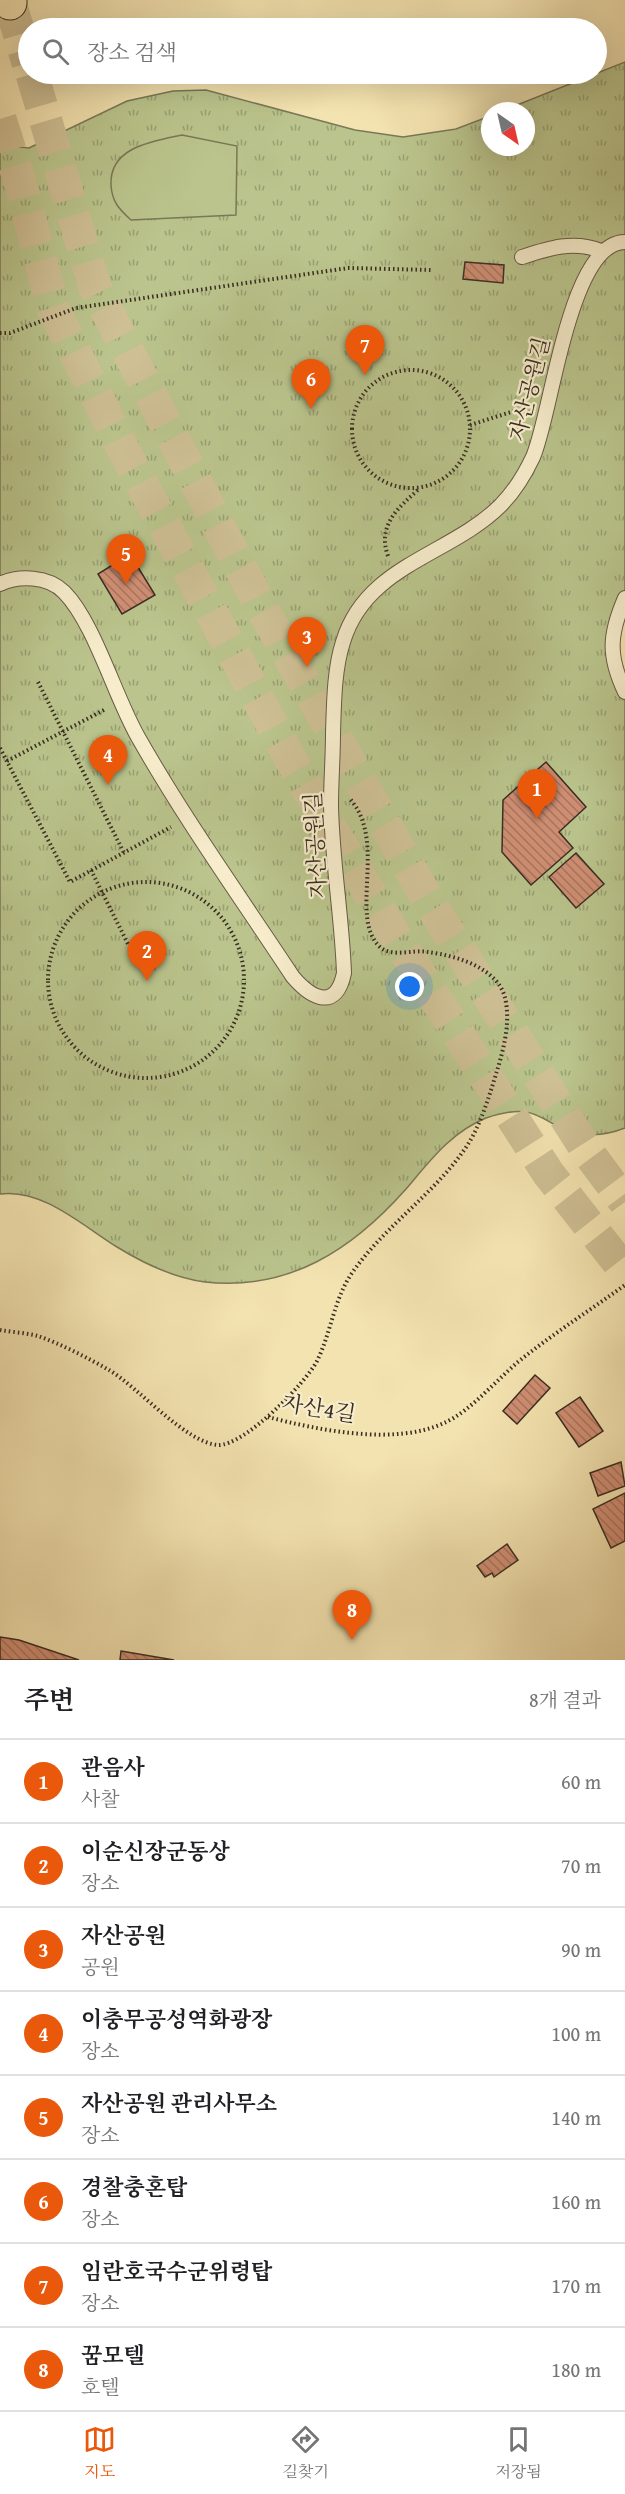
<!DOCTYPE html>
<html lang="ko">
<meta charset="utf-8">
<style>
:root{--surface:#fff;--page:#f2f2f2;--text:#202124;--muted:#757577;--line:#e0e0e0;--accent:#ea580c}
body{margin:0;font-family:"Gentium Book Plus","Noto Serif KR",serif;background:var(--page);color:var(--text)}
.compass{position:absolute;left:481px;top:102px;width:54px;height:54px;border-radius:50%;background:var(--surface);box-shadow:0 6px 24px #0002;rotate:146deg}
.you{position:absolute;left:410px;top:987px;width:21px;height:21px;margin:-15px;border:4px solid #fff;border-radius:50%;background:#1a73e8;box-shadow:0 0 0 9px #1a73e833}
.badge{display:grid;place-items:center;width:39px;height:39px;border-radius:50%;background:var(--accent);color:#fff;font-size:20px;font-weight:700}
.pin{position:absolute;translate:-50% -50px;filter:drop-shadow(0 2px 3px #0008)}
.pin::after{content:'';position:absolute;top:32px;width:21px;height:18px;background:inherit;clip-path:polygon(0 0,100% 0,50% 100%)}
.list{margin:0;padding:0;list-style:none}
h2{display:flex;justify-content:space-between;align-items:center;height:78px;margin:0;padding:0 24px;font-size:26px}
h2 small{font-size:20px;font-weight:400;color:var(--muted)}
.list li{display:grid;grid-template-columns:39px 1fr auto;gap:18px;align-items:center;box-sizing:border-box;height:84px;padding:0 24px;border-top:2px solid var(--line)}
.list b{display:block;font-size:22px;white-space:nowrap}
.list p{margin:0;font-size:20px;white-space:nowrap;color:var(--muted)}
.list em{font-size:20px;font-style:normal;color:var(--muted)}
.icon{flex:none;width:33px;height:33px;fill:none;stroke:currentColor;stroke-width:2;stroke-linecap:round;stroke-linejoin:round}
.map{position:relative;flex:none;width:625px;height:1660px;overflow:hidden}
.search{position:absolute;background:var(--surface);box-shadow:0 6px 24px #0002;left:18px;right:18px;top:18px;height:66px;display:flex;align-items:center;gap:15px;box-sizing:border-box;padding:0 21px;border-radius:33px;color:var(--muted);font-size:22px}
.sheet{height:750px;background:var(--surface)}
nav{display:flex;justify-content:space-around;align-items:center;box-sizing:border-box;height:84px;border-top:2px solid var(--line);background:var(--surface);font-size:16px;color:var(--muted)}
nav a{display:grid;justify-items:center;gap:3px}
nav .on{color:var(--accent)}
.map>svg:first-child{display:block}
.park{fill:url(#park-tufts);stroke:#7a7858;stroke-width:1.5}
.pitch{fill:#bac48c;stroke:#7a7858;stroke-width:1.5}
.building{fill:url(#building-back-hatch);stroke:#392d23;stroke-width:1.5}
.lines{fill:none;stroke-linecap:round;stroke-linejoin:round}
.primary-tunnel{stroke:#cebf94;stroke-width:33;stroke-dasharray:33 16;stroke-linecap:butt}
.lane-casing{stroke:#685a46;stroke-width:16}
.primary-casing{stroke:#392d23;stroke-width:35}
.path{stroke:#392d23;stroke-width:4;stroke-dasharray:1.5 3;stroke-linecap:butt}
.lane{stroke:#f7edcc;stroke-width:14}
.primary{stroke:#f3e3b0;stroke-width:33}
.labels{text-anchor:middle;stroke-width:4.5;stroke-linejoin:round;paint-order:stroke}
.street-label{font-size:22px;fill:#392d23;stroke:#f7edcc}
</style>
<div class="map">
<svg width="625" height="1660" viewBox="0 0 625 1660">
<defs>
<pattern id="park-tufts" width="24" height="20" patternUnits="userSpaceOnUse" patternTransform="scale(1.5)"><rect width="24" height="20" fill="#bac48c"/><path d="M3 7l-1-3M5 7V3M7 7l1-3M15 17l-1-3M17 17v-4M19 17l1-3" fill="none" stroke="#98a072"/></pattern>
<pattern id="building-back-hatch" width="6" height="6" patternUnits="userSpaceOnUse" patternTransform="scale(1.5)"><rect width="6" height="6" fill="#d08f74"/><path d="M-1 5l2 2M0 0l6 6M5-1l2 2" fill="none" stroke="#aa755f"/></pattern>
</defs>
<rect width="100%" height="100%" fill="#f3e3b0"/>
<filter id="stains"><feTurbulence type="fractalNoise" baseFrequency=".00333" numOctaves="4"/><feColorMatrix values="0 0 0 0 .2 0 0 0 0 .09 0 0 0 0 .02 0 0 0 .5 -.17"/></filter>
<radialGradient id="worn" r=".72"><stop offset=".6" stop-color="#630" stop-opacity="0"/><stop offset="1" stop-color="#630" stop-opacity=".3"/></radialGradient>
<path class="park" d="M625,62V598L612,635L625,692V1128C605,1136 583,1137 563,1129C551,1124 540,1114 526,1112C514,1110 498,1114 486,1118C451,1132 429,1162 406,1189C352,1250 289,1291 205,1282C174,1278 143,1263 117,1247C83,1226 42,1188 0,1194V145L29,148L127,101L173,91L206,90L355,130L403,137L456,129L490,116V147H526V111H502Z"/>
<path class="pitch" d="M182,135L237,146L236,215L131,220C119,209 112,202 111,185C109,147 153,141 182,135Z"/>
<path class="building" d="M465,262L504,265L503,283L463,279Z
M130,554L155,595L122,614L98,574Z
M546,762L586,807L559,832L573,848L531,885L502,852L503,800Z
M576,853L604,884L576,908L549,877Z
M535,1375L550,1388L517,1424L503,1411Z
M580,1397L603,1431L579,1447L556,1413Z
M621,1462L625,1486L598,1496L590,1473Z
M625,1493V1541L611,1548L593,1509Z
M507,1544L518,1560L494,1577L492,1573L485,1577L477,1566Z
M0,1637L19,1640L79,1660H0Z
M121,1651L174,1660H120Z"/>
<g class="lines">
<path class="primary-tunnel" d="M10,3L28,63
M32,74L95,288L259,603L431,905L587,1151L625,1202
M0,119L20,182L53,308L124,451L296,769L392,931L548,1173L625,1271"/>
<defs>
<path id="lane" d="M522,257C549,248 574,240 601,251
M0,584C19,575 48,576 64,592C94,622 115,697 138,737C185,820 241,898 293,977C312,999 336,1011 344,973C342,917 332,861 331,805C331,781 333,757 333,733C334,704 334,670 343,642C366,565 449,556 500,506C513,493 525,474 533,457C552,414 569,242 625,242
M625,598C609,635 608,656 625,692"/>
<path id="primary" d="M10,0V3"/>
</defs>
<use href="#lane" class="lane-casing"/>
<use href="#primary" class="primary-casing"/>
<path class="path" d="M0,333H10L76,308L348,268L432,270
M352 429a59 59 0 1 1 118 0a59 59 0 1 1-118 0Z
M470,425L530,406
M388,556C377,525 398,508 420,488
M38,682L124,853
M0,748L70,882L171,827
M7,761L104,710
M91,870L129,946
M48 980a98 98 0 1 1 196 0a98 98 0 1 1-196 0Z
M0,1330C12,1332 26,1333 38,1336C61,1344 88,1358 109,1370C138,1387 186,1443 218,1445C244,1446 305,1384 317,1361C331,1333 334,1299 352,1273C385,1225 440,1190 470,1141C482,1120 489,1097 496,1074C503,1052 510,1025 506,1003C502,969 458,956 428,952C414,949 392,958 380,947C348,917 388,842 350,799
M268,1417C318,1430 395,1446 444,1423C472,1411 502,1373 528,1354C559,1330 593,1308 625,1285"/>
<use href="#lane" class="lane"/>
<use href="#primary" class="primary"/>
</g>
<g class="labels">
<g class="street-label">
<text transform="translate(529 389) rotate(-76)" y="8">자산공원길</text>
<text transform="translate(315 845) rotate(-93)" y="8">자산공원길</text>
<text transform="translate(319 1408) rotate(9)" y="8">자산4길</text>
</g>
</g>
<rect width="100%" height="100%" filter="url(#stains)"/>
<rect width="100%" height="100%" fill="url(#worn)"/>
</svg>
<svg class="compass" viewBox="-18 -18 36 36"><path d="M0-13l5 13h-10z" fill="#e53935"/><path d="M0 13l5-13h-10z" fill="#757577"/></svg>
<div class="you"></div>
<div class="pin badge" style="left:537px;top:819px">1</div>
<div class="pin badge" style="left:147px;top:981px">2</div>
<div class="pin badge" style="left:307px;top:667px">3</div>
<div class="pin badge" style="left:108px;top:785px">4</div>
<div class="pin badge" style="left:126px;top:584px">5</div>
<div class="pin badge" style="left:311px;top:409px">6</div>
<div class="pin badge" style="left:365px;top:375px">7</div>
<div class="pin badge" style="left:352px;top:1640px">8</div>
<div class="search"><svg class="icon" aria-label="search" viewBox="0 0 24 24"><circle cx="10" cy="10" r="6"/><path d="M15 15l6 6"/></svg>장소 검색</div>
</div>
<section class="sheet">
<h2>주변<small>8개 결과</small></h2>
<ul class="list">
<li><span class="badge">1</span><div><b>관음사</b><p>사찰</p></div><em>60 m</em></li>
<li><span class="badge">2</span><div><b>이순신장군동상</b><p>장소</p></div><em>70 m</em></li>
<li><span class="badge">3</span><div><b>자산공원</b><p>공원</p></div><em>90 m</em></li>
<li><span class="badge">4</span><div><b>이충무공성역화광장</b><p>장소</p></div><em>100 m</em></li>
<li><span class="badge">5</span><div><b>자산공원 관리사무소</b><p>장소</p></div><em>140 m</em></li>
<li><span class="badge">6</span><div><b>경찰충혼탑</b><p>장소</p></div><em>160 m</em></li>
<li><span class="badge">7</span><div><b>임란호국수군위령탑</b><p>장소</p></div><em>170 m</em></li>
<li><span class="badge">8</span><div><b>꿈모텔</b><p>호텔</p></div><em>180 m</em></li>
</ul>
</section>
<nav>
<a class="on"><svg class="icon" aria-label="map" viewBox="0 0 24 24"><path d="M3 6l6-2 6 2 6-2v14l-6 2-6-2-6 2zM9 4v14M15 6v14"/></svg>지도</a>
<a><svg class="icon" aria-label="directions" viewBox="0 0 24 24"><path d="M12 3l9 9-9 9-9-9zM9 14v-3h6M13 9l2 2-2 2"/></svg>길찾기</a>
<a><svg class="icon" aria-label="saved" viewBox="0 0 24 24"><path d="M7 4h10v16l-5-4-5 4z"/></svg>저장됨</a>
</nav>
